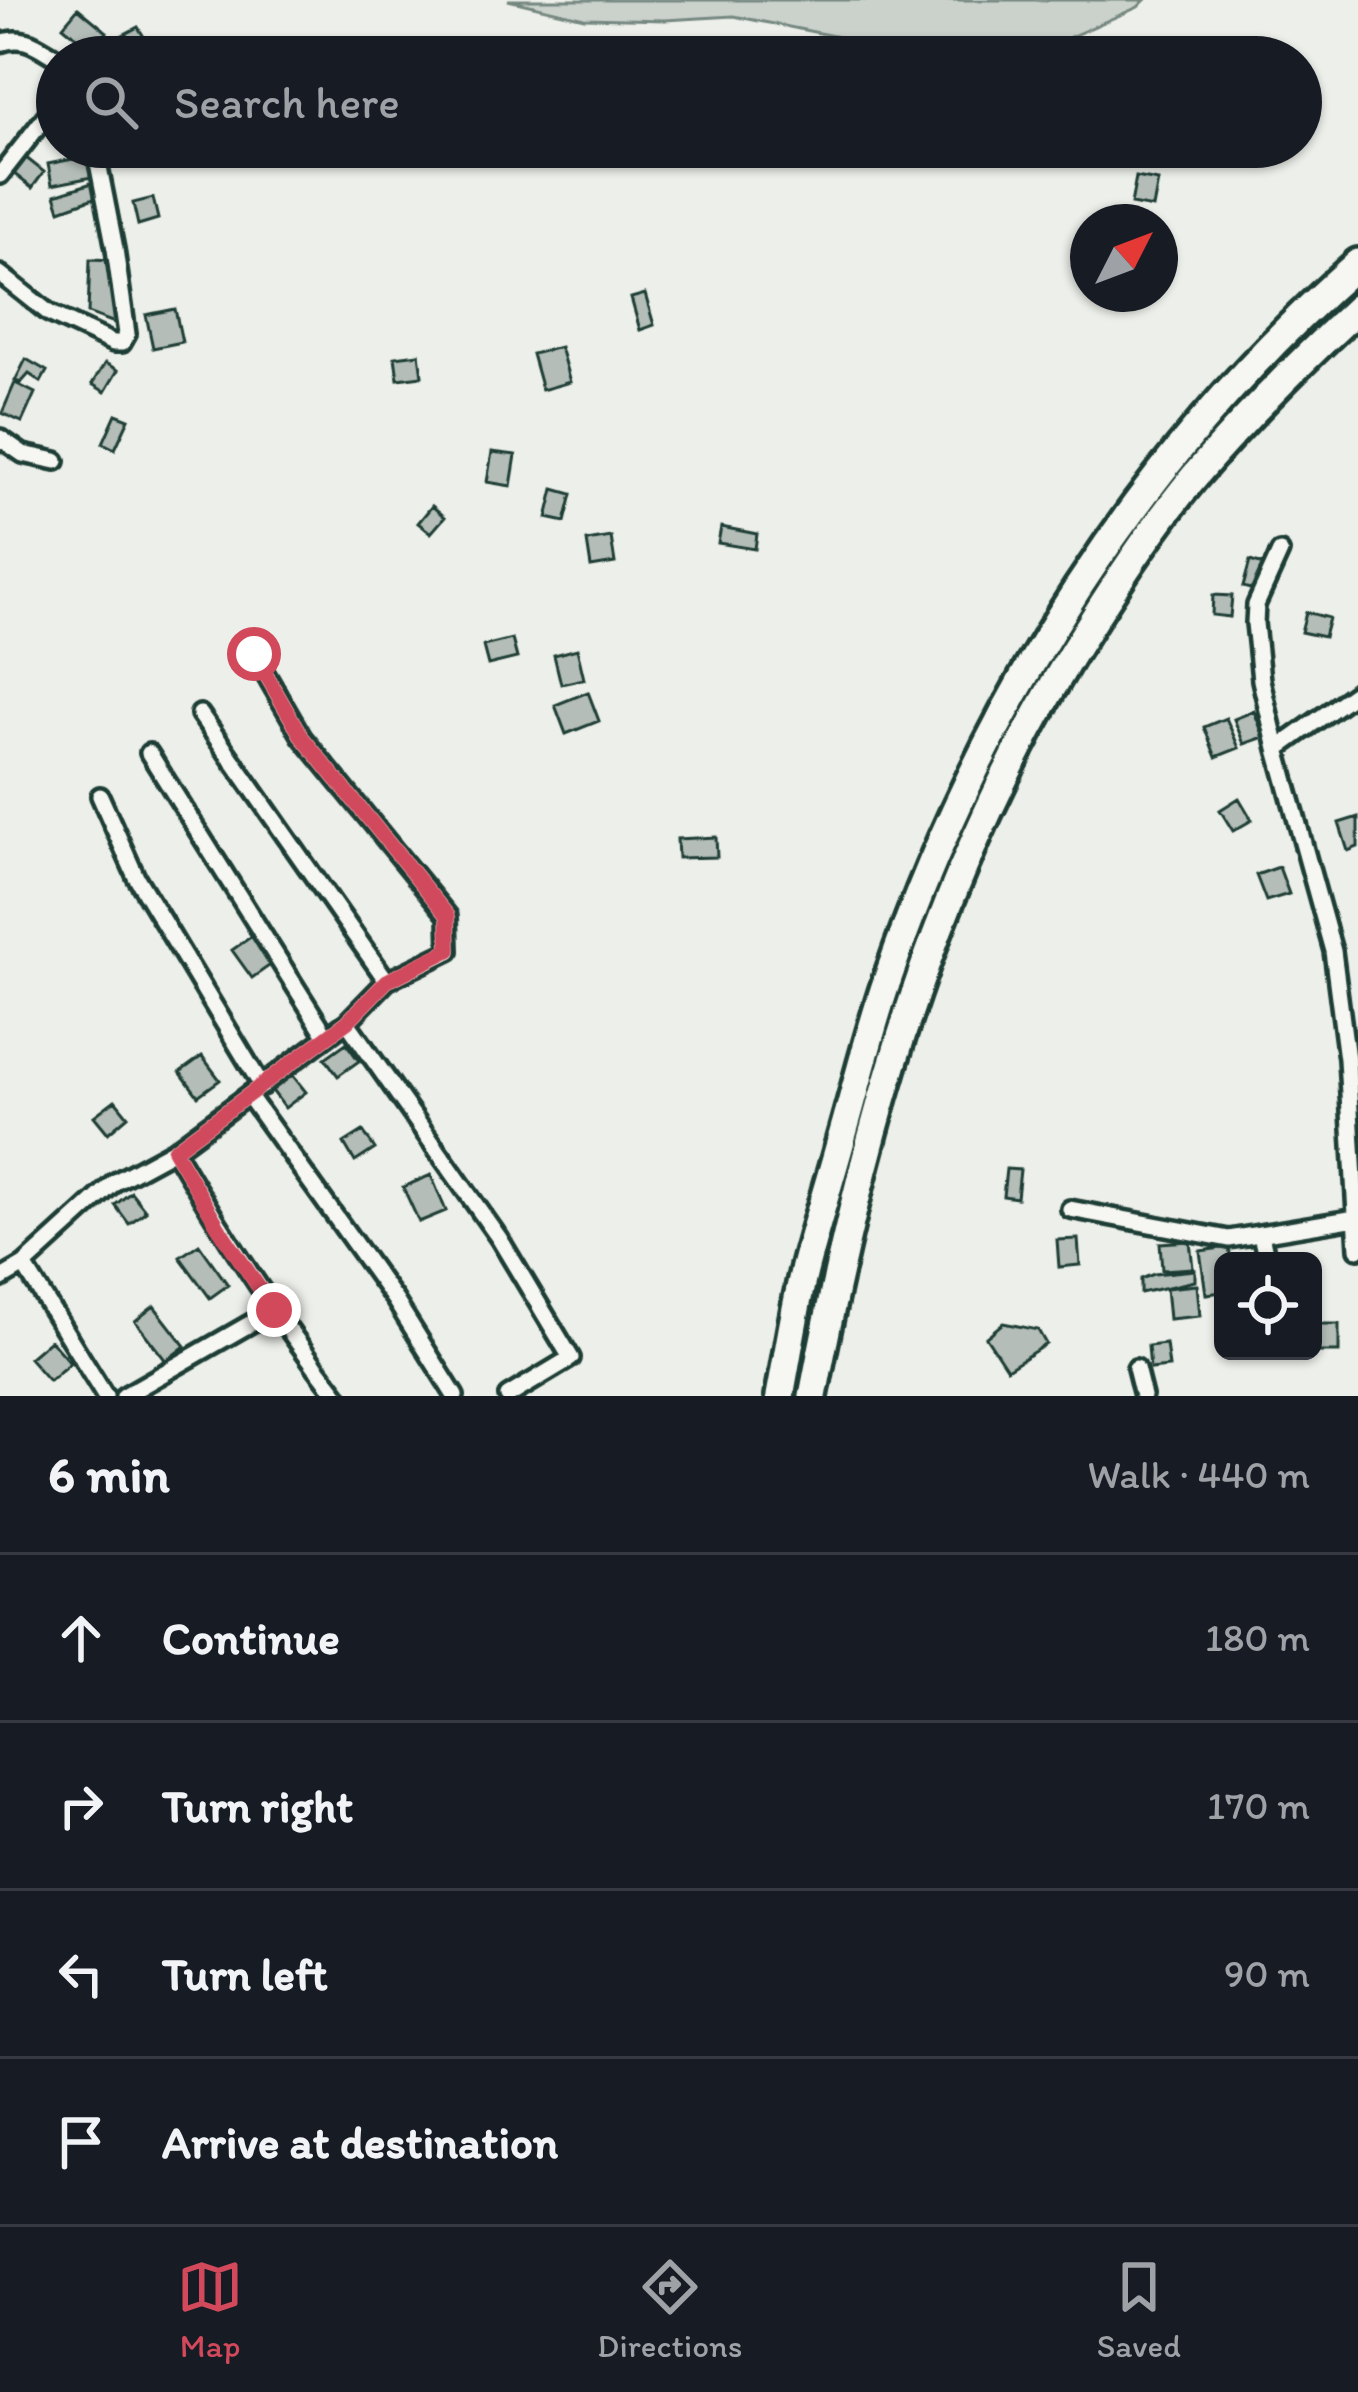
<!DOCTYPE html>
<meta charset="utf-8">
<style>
:root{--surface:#171b24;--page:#242831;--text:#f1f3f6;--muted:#9ea1a6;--line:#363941;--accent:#d1495b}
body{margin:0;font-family:Itim,sans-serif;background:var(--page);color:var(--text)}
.controls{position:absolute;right:36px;bottom:36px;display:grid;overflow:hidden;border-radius:18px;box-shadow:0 3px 9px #0004}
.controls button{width:108px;height:108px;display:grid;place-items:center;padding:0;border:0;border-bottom:3px solid var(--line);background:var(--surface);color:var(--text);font:60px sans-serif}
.compass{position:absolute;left:1070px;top:204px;width:108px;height:108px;border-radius:50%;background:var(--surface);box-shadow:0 3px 9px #0004;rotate:48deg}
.stop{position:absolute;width:36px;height:36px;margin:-27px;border:9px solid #d1495b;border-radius:50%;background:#fff}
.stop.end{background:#d1495b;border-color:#fff;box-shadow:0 3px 12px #0008}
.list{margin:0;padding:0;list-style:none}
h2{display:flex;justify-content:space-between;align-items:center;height:156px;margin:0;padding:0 48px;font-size:51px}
h2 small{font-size:39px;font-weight:400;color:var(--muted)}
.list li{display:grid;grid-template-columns:78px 1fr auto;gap:36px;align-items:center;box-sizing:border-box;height:168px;padding:0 48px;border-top:3px solid var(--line)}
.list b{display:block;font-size:45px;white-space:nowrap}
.list em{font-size:39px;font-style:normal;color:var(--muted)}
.icon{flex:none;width:66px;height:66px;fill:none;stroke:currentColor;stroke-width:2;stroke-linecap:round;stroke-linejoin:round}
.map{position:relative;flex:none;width:1358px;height:1396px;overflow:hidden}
.search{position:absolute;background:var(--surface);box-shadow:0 3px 9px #0004;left:36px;right:36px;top:36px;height:132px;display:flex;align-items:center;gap:30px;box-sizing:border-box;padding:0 42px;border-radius:66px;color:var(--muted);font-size:45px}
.sheet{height:828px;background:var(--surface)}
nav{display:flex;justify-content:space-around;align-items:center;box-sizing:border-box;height:168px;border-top:3px solid var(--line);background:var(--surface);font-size:33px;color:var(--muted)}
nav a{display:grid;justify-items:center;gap:6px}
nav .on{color:var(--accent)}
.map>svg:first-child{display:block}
.green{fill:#cbd2cc;stroke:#758880;stroke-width:3}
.building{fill:#b4bdb8;stroke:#1f3d34;stroke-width:3}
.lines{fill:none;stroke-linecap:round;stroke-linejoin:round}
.street-casing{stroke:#1f3d34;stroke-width:24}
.highway-casing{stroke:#1f3d34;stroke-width:36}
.street{stroke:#f6f6f2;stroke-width:15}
.highway{stroke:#f6f6f2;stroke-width:27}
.route{stroke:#d1495b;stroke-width:15}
</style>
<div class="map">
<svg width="1358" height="1396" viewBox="0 0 1358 1396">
<rect width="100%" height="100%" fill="#edefea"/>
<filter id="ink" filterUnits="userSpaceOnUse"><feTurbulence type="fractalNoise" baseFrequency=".00833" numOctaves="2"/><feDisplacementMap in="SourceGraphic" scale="24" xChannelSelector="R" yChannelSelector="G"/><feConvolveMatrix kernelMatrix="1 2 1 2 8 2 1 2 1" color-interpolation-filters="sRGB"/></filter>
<g filter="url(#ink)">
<path class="green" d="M508,0H1145L1138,7L1036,52L889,47L734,16L665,20L584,18Z"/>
<path class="building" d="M78,8L107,32L92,50L63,26Z
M138,27L152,50L139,57H128L117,38Z
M88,156L92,177L52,185L48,164Z
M25,157L44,172L32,188L13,173Z
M1136,177L1158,181L1153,208L1131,204Z
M92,183L97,197L60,210L55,195Z
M153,198L158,219L138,225L133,203Z
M90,259L115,260L125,327L88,313Z
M645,294L654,325L640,330L631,298Z
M175,309L182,342L153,348L146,315Z
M560,347L570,382L542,390L532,354Z
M419,354L422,376L398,379L395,357Z
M26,359L47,371L41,382L29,374L21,383L15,381Z
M105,363L118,370L105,392L92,384Z
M15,383L35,393L22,422L2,413Z
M116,414L129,419L115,449L103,443Z
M492,452L516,455L511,486L487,482Z
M554,489L572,494L565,522L547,518Z
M432,506L445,517L431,533L418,523Z
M721,527L757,534L755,549L718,543Z
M611,537L615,563L591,567L587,541Z
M1250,561L1267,566L1260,592L1243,587Z
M1213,595L1232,596L1230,617L1212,615Z
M1306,612L1329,618L1324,637L1301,632Z
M512,639L517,658L488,665L483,646Z
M577,649L584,679L561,684L554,655Z
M588,692L599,721L566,734L555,705Z
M1254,711L1264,737L1244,744L1234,719Z
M1226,718L1239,748L1216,757L1204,727Z
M1239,798L1252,820L1233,831L1220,810Z
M1358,817V847L1348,851L1339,823Z
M716,837L717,857L678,858L677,839Z
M1279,867L1289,894L1266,901L1256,875Z
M252,936L272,964L252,978L232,950Z
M346,1043L359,1061L338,1076L325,1058Z
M202,1056L220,1080L198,1096L180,1072Z
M290,1072L306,1092L285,1108L270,1088Z
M115,1100L128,1116L108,1133L94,1116Z
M363,1131L375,1149L355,1162L344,1143Z
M1006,1169L1020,1170L1017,1198L1003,1196Z
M431,1175L446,1211L419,1222L403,1187Z
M131,1192L146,1211L129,1224L115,1205Z
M1078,1239L1080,1265L1059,1267L1057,1240Z
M1190,1241L1193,1268L1162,1270L1160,1243Z
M199,1244L228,1285L210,1298L180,1257Z
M1229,1247L1231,1261H1223V1292L1206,1294L1200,1251Z
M1195,1270V1281L1141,1293V1279L1154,1274Z
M1197,1285L1200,1316L1169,1319L1166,1288Z
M154,1306L185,1346L166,1361L135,1321Z
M1003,1323L1038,1330L1046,1344L1007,1369L986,1337Z
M1315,1324H1339V1352H1316Z
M50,1340L70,1363L49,1381L29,1358Z
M1166,1344L1169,1367L1150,1369L1148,1346Z"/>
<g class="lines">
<defs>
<path id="street" d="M0,43C24,34 37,46 57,58
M0,175L57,102
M0,274L49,313L113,343H122L127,334L115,249L95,147
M0,438L23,454L56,461
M1280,552L1256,605L1255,623L1261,680L1277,749L1333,951L1347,1059L1358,1249
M200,714L387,981
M1277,749L1358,691
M149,753L327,1037
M100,796L136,877L262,1086
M347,1022L499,1238L571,1358L508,1396
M249,1096L395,1300L455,1396
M174,1150C224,1236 277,1318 338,1396
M1070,1209L1229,1239L1356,1218
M1261,1235L1267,1261
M24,1265L105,1396
M0,1279L24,1265L115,1182L174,1150L347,1022L387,981L449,951L448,916L302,737L254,654
M1136,1368L1143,1396
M124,1396L274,1310"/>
<path id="highway" d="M780,1396C788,1355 794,1312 804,1271C815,1227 829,1184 841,1140C857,1085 870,1029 889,975C984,702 1141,454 1358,263
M813,1396C866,1118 939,860 1093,620C1124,571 1156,523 1193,478C1244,418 1300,362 1358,308"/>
</defs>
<use href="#street" class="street-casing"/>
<use href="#highway" class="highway-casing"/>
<use href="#street" class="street"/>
<use href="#highway" class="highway"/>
</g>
</g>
<g class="lines" filter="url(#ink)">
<path class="route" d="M254,654L302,737L448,916L449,950L387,981L347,1022L174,1150L222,1233L274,1310"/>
</g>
</svg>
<div class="controls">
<button><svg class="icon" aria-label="locate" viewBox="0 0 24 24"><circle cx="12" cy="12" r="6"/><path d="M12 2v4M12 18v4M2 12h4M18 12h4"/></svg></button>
</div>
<svg class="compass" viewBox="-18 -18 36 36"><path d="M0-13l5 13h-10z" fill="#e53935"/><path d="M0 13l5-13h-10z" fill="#9ea1a6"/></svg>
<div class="stop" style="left:254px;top:654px"></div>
<div class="stop end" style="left:274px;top:1310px"></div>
<div class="search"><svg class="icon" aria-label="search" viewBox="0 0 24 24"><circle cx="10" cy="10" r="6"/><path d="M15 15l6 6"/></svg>Search here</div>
</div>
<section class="sheet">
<h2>6 min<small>Walk · 440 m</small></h2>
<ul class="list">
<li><svg class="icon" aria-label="ahead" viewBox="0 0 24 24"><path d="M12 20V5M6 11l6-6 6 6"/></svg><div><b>Continue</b></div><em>180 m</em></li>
<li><svg class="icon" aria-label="right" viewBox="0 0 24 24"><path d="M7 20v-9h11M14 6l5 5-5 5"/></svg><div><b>Turn right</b></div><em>170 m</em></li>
<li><svg class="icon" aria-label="left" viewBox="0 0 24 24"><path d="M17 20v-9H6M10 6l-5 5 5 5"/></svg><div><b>Turn left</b></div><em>90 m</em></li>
<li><svg class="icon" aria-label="arrive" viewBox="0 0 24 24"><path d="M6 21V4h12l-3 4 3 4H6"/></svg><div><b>Arrive at destination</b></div></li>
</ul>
</section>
<nav>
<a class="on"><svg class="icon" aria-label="map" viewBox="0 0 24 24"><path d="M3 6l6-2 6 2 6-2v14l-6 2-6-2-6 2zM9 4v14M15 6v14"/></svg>Map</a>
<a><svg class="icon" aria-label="directions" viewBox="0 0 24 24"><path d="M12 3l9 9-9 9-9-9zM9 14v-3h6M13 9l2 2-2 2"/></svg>Directions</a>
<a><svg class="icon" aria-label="saved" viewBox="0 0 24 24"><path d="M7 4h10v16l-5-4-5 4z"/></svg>Saved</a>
</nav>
